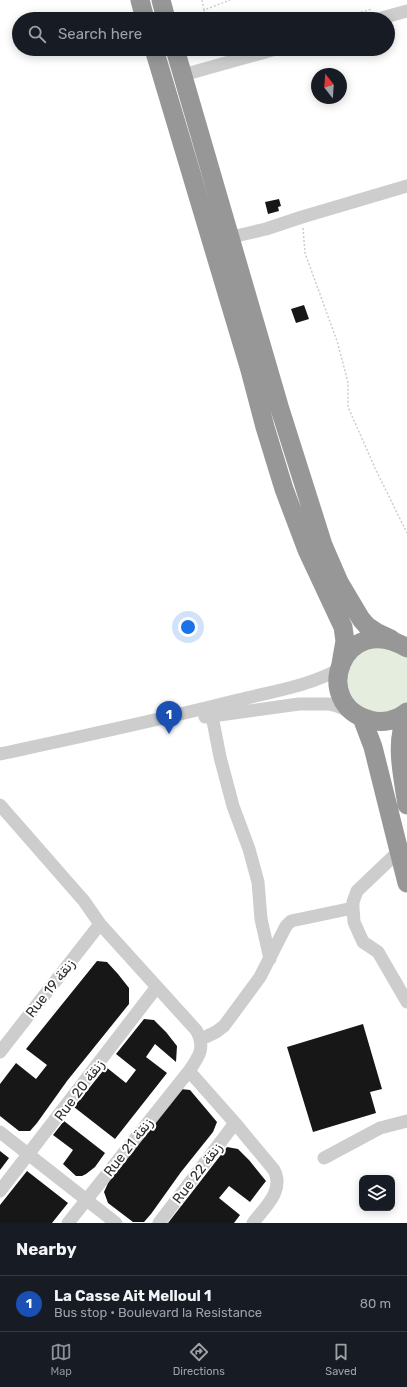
<!DOCTYPE html>
<meta charset="utf-8">
<style>
:root{--surface:#171b24;--page:#242831;--text:#f1f3f6;--muted:#9ea1a6;--line:#363941;--accent:#8c9099}
body{margin:0;font-family:Rubik,"Noto Sans Arabic",sans-serif;background:var(--page);color:var(--text)}
.controls{position:absolute;right:12px;bottom:12px;display:grid;overflow:hidden;border-radius:8px;box-shadow:0 2px 10px #0003}
.controls button{width:36px;height:36px;display:grid;place-items:center;padding:0;border:0;border-bottom:1px solid var(--line);background:var(--surface);color:var(--text);font:20px sans-serif}
.compass{position:absolute;left:311px;top:68px;width:36px;height:36px;border-radius:50%;background:var(--surface);box-shadow:0 2px 10px #0003;rotate:343deg}
.you{position:absolute;left:188px;top:627px;width:14px;height:14px;margin:-10px;border:3px solid #fff;border-radius:50%;background:#1a73e8;box-shadow:0 0 0 6px #1a73e833}
.badge{display:grid;place-items:center;width:26px;height:26px;border-radius:50%;background:var(--accent);color:#fff;font-size:13px;font-weight:700}
.pin{position:absolute;translate:-50% -33px;filter:drop-shadow(0 1px 2px #0008)}
.pin::after{content:'';position:absolute;top:21px;width:14px;height:12px;background:inherit;clip-path:polygon(0 0,100% 0,50% 100%)}
.list{margin:0;padding:0;list-style:none}
h2{display:flex;justify-content:space-between;align-items:center;height:52px;margin:0;padding:0 16px;font-size:17px}
h2 small{font-size:13px;font-weight:400;color:var(--muted)}
.list li{display:grid;grid-template-columns:26px 1fr auto;gap:12px;align-items:center;box-sizing:border-box;height:56px;padding:0 16px;border-top:1px solid var(--line)}
.list b{display:block;font-size:15px;white-space:nowrap}
.list p{margin:0;font-size:13px;white-space:nowrap;color:var(--muted)}
.list em{font-size:13px;font-style:normal;color:var(--muted)}
.icon{flex:none;width:22px;height:22px;fill:none;stroke:currentColor;stroke-width:2;stroke-linecap:round;stroke-linejoin:round}
.map{position:relative;flex:none;width:407px;height:1223px;overflow:hidden}
.search{position:absolute;background:var(--surface);box-shadow:0 2px 10px #0003;left:12px;right:12px;top:12px;height:44px;display:flex;align-items:center;gap:10px;box-sizing:border-box;padding:0 14px;border-radius:22px;color:var(--muted);font-size:15px}
.sheet{height:108px;background:var(--surface)}
nav{display:flex;justify-content:space-around;align-items:center;box-sizing:border-box;height:56px;border-top:1px solid var(--line);background:var(--surface);font-size:11px;color:var(--muted)}
nav a{display:grid;justify-items:center;gap:2px}
nav .on{color:var(--accent)}
.map>svg:first-child{display:block}
.green{fill:#e5edde}
.building{fill:#171717}
.lines{fill:none;stroke-linecap:round;stroke-linejoin:round}
.path{stroke:#cdcdcd;stroke-width:1.5;stroke-dasharray:2 2;stroke-linecap:butt}
.minor{stroke:#cdcdcd;stroke-width:13}
.highway{stroke:#979797;stroke-width:19}
.labels{text-anchor:middle;stroke-width:4;stroke-linejoin:round;paint-order:stroke}
.street-label{font-size:14px;fill:#303030;stroke:#fff}
</style>
<div class="map">
<svg width="407" height="1223" viewBox="0 0 407 1223">
<rect width="100%" height="100%" fill="#fff"/>
<path class="green" d="M374,644L407,655V704L406,706L374,716L347,695L348,661Z"/>
<path class="building" d="M279,199L281,206L278,207L279,211L268,214L265,202Z
M304,305L309,319L296,323L291,309Z
M97,961L107,962L118,974L129,988V1004L67,1081L37,1123L30,1131H19L0,1116V1084L16,1063L36,1079L47,1065L26,1049Z
M144,1019L154,1020L166,1032L177,1046L176,1062L155,1044L146,1057L167,1073L115,1139L74,1107L106,1067L126,1083L136,1070L116,1054Z
M363,1024L382,1089L370,1092L376,1113L313,1132L287,1047Z
M181,1089L190,1090L217,1122L213,1132L181,1172L151,1214L144,1222H133L108,1203L104,1192L109,1181Z
M64,1121L105,1153L95,1167L86,1174L82,1176H76L63,1164L73,1150L53,1135Z
M227,1147L238,1149L249,1160L266,1181L259,1190L250,1202L229,1186L219,1198L240,1215L234,1223H168Z
M0,1151L9,1158L0,1170Z
M27,1171L68,1203L52,1223H0V1205Z"/>
<g class="lines">
<path class="path" d="M202,0L204,10
M207,19L204,10L230,0
M338,19L372,9
M216,49L217,52H222
M303,228L305,253L337,341L348,382V407L375,468L407,533"/>
<path class="minor" d="M378,19L407,11
M183,75L276,49
M223,239L266,229L302,217L407,186
M212,716L220,757L233,806L249,849L258,882L261,919L270,959
M205,717L299,704H329L337,706L351,712
M0,754C79,737 159,720 238,700C270,692 310,686 339,669
M0,805L84,901L100,924L196,1030C206,1047 199,1057 189,1071L68,1223
M399,851L357,891L353,902V908L354,922L363,942L378,952L407,1002
M201,1039L216,1032L224,1026L260,977L286,926L291,921L353,908
M0,1052L100,924
M189,1071L235,1123L274,1170C285,1191 264,1208 253,1223
M0,1132L116,1223
M324,1158L380,1128L407,1121
M0,1191L156,988
M159,1223L235,1123"/>
<path class="highway" d="M140,0L145,19
M161,0L166,19
M154,49L250,370L265,427L284,489L307,550L343,627L345,641L341,664
M175,49L279,406L323,545L339,582L361,619L367,626L376,632L391,639
M407,648C343,609 309,704 370,720C383,724 397,720 407,712
M407,715C394,743 403,776 407,805
M362,718L373,747L407,883"/>
</g>
<g class="labels">
<g class="street-label">
<text transform="translate(50 988) rotate(-52)" y="5">Rue 19 زنقة</text>
<text transform="translate(79 1090) rotate(-53)" y="5">Rue 20 زنقة</text>
<text transform="translate(128 1147) rotate(-52)" y="5">Rue 21 زنقة</text>
<text transform="translate(197 1173) rotate(-53)" y="5">Rue 22 زنقة</text>
</g>
</g>
</svg>
<div class="controls">
<button><svg class="icon" aria-label="layers" viewBox="0 0 24 24"><path d="M12 4l9 5-9 5-9-5zM3 14l9 5 9-5"/></svg></button>
</div>
<svg class="compass" viewBox="-18 -18 36 36"><path d="M0-13l5 13h-10z" fill="#e53935"/><path d="M0 13l5-13h-10z" fill="#9ea1a6"/></svg>
<div class="you"></div>
<div class="pin badge" style="left:169px;top:734px;background:#1a4fb4">1</div>
<div class="search"><svg class="icon" aria-label="search" viewBox="0 0 24 24"><circle cx="10" cy="10" r="6"/><path d="M15 15l6 6"/></svg>Search here</div>
</div>
<section class="sheet">
<h2>Nearby<small></small></h2>
<ul class="list">
<li><span class="badge" style="background:#1a4fb4">1</span><div><b>La Casse Ait Melloul 1</b><p>Bus stop · Boulevard la Resistance</p></div><em>80 m</em></li>
</ul>
</section>
<nav>
<a class="on"><svg class="icon" aria-label="map" viewBox="0 0 24 24"><path d="M3 6l6-2 6 2 6-2v14l-6 2-6-2-6 2zM9 4v14M15 6v14"/></svg>Map</a>
<a><svg class="icon" aria-label="directions" viewBox="0 0 24 24"><path d="M12 3l9 9-9 9-9-9zM9 14v-3h6M13 9l2 2-2 2"/></svg>Directions</a>
<a><svg class="icon" aria-label="saved" viewBox="0 0 24 24"><path d="M7 4h10v16l-5-4-5 4z"/></svg>Saved</a>
</nav>
